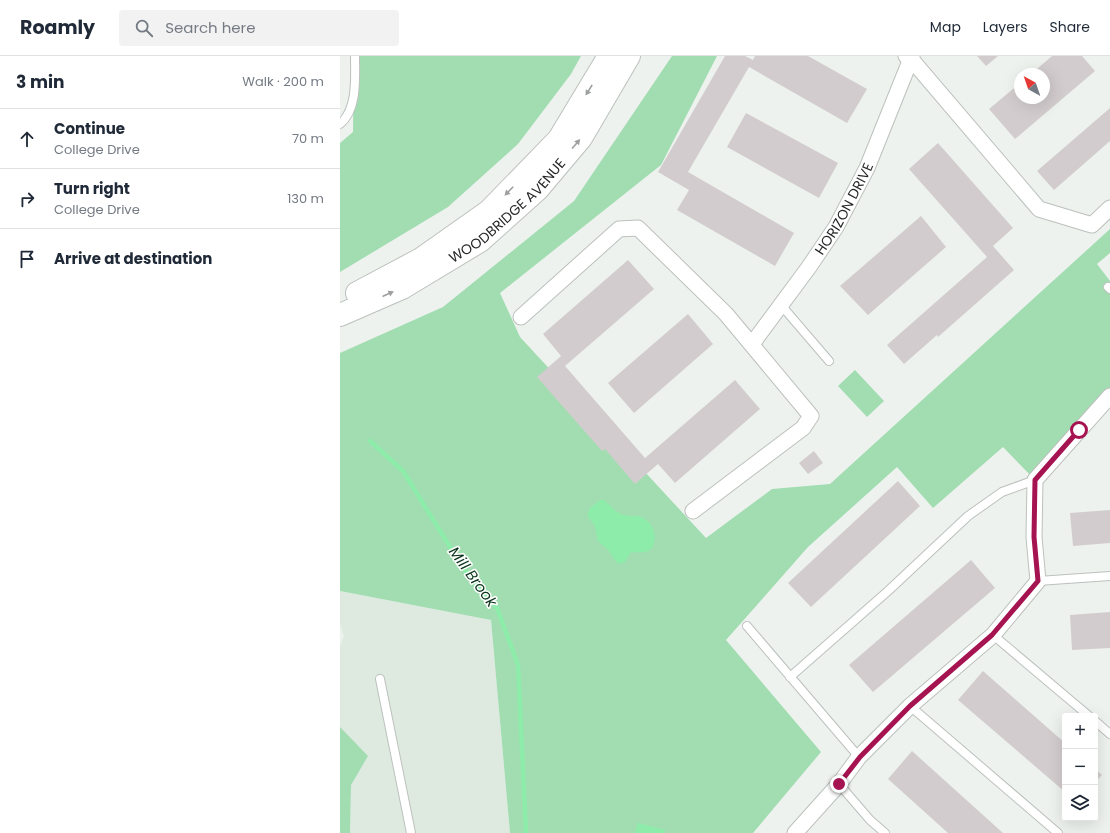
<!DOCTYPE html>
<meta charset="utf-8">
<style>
:root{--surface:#fff;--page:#f2f2f3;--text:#1f2937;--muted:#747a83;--line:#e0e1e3}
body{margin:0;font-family:Poppins,sans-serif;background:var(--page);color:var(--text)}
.controls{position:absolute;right:12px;bottom:12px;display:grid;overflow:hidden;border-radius:4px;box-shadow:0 4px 16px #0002}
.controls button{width:36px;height:36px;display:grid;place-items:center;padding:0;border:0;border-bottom:1px solid var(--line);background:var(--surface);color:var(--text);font:20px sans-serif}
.compass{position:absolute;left:674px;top:12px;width:36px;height:36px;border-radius:50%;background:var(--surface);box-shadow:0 4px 16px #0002;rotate:320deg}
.stop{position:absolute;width:12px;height:12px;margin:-9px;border:3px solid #a61351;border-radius:50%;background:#fff}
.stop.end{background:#a61351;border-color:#fff;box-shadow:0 1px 4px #0008}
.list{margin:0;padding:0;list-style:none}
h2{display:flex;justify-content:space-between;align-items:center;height:52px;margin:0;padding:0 16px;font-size:17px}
h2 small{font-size:13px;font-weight:400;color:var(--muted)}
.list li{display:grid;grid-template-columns:26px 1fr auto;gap:12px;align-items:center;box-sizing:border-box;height:60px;padding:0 16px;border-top:1px solid var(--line)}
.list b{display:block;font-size:15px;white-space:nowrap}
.list p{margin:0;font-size:13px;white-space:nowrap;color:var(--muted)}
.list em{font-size:13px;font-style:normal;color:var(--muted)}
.icon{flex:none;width:22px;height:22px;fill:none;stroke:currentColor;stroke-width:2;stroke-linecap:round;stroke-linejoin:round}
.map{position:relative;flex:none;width:770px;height:777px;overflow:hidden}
header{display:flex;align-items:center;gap:24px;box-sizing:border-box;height:56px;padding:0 20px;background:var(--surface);border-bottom:1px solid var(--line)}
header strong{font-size:19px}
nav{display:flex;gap:22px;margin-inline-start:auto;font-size:14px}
.search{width:280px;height:36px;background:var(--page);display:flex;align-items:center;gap:10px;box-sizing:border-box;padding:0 14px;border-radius:4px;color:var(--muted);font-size:15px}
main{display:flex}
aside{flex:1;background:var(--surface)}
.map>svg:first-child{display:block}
.built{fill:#deeae0}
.green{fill:#a1ddb1}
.water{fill:#8decaa}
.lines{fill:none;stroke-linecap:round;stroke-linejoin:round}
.stream{stroke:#8decaa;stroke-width:4.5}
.building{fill:#d3ccce}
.service-casing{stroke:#bcc1bd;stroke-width:10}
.minor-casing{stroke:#bcc1bd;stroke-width:17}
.secondary-casing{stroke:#bcc1bd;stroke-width:24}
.service{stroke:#fff;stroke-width:8}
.minor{stroke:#fff;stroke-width:15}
.secondary{stroke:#fff;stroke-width:22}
.oneway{fill:#9d9e9e}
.route{stroke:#a61351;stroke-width:5}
.labels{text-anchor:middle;stroke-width:3;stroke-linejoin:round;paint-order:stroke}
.street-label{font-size:14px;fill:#262827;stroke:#fff}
.water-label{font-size:15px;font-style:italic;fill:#0d351c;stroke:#fff}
</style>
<header>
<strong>Roamly</strong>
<div class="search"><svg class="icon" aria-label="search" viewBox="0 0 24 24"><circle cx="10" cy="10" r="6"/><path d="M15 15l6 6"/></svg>Search here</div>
<nav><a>Map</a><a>Layers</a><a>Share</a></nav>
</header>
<main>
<aside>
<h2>3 min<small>Walk · 200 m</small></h2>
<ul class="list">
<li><svg class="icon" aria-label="ahead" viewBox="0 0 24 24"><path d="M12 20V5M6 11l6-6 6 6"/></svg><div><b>Continue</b><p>College Drive</p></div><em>70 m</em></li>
<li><svg class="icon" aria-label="right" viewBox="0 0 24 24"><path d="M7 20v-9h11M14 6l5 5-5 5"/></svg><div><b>Turn right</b><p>College Drive</p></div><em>130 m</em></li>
<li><svg class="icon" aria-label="arrive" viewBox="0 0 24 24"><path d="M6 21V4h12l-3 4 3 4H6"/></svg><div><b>Arrive at destination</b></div></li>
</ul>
</aside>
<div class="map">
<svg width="770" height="777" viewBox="0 0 770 777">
<rect width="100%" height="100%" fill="#edf2ee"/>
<path class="built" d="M0,535L151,564L170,777H10L11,729L0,703V590L4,580L0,569Z"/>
<path class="green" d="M14,0H241L231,18L178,88L108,151L0,216V87L13,76Z
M332,0H377L321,109L160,237L180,281L366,482L432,433L490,428L770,173V197L757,208L770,225V344L695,424L663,391L593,452L557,411L468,491L386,584L481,696L413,777H170L151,564L0,535V297L103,251L234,145Z
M515,314L544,345L527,361L498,330Z
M0,671L28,700L11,729L10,777H0Z"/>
<path class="water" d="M260,444H264C270,449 274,455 281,458C286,460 290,460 296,460C309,461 317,475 314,487C311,499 300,496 291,496L285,506L278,508L268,494L258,485L255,470L247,459L250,452Z
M298,767L325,774L324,777H295Z"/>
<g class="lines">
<path class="stream" d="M30,385L63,415L123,512L157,552L178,609L186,777"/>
</g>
<path class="building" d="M385,0H405L413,4L415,0H468L527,33L507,67L409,11L348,116L454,177L435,210L337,154L349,134L318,116Z
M637,0H658L646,10Z
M712,0H742L755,15L675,83L649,53L680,27V42H704V18H691Z
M770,52V85L714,134L697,115Z
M406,57L498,107L479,142L387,91Z
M598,87L673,172L653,190L674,214L598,281L597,279L564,308L547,289L647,201L569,113Z
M581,160L606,191L528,259L500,230Z
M288,204L314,233L225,310L305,402L395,324L420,353L335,427L318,408L295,428L265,393L262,395L197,321L221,300L203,278Z
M348,258L373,288L294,357L268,327Z
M474,395L483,407L468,418L459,407Z
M558,425L580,450L471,551L448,527Z
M770,454V487L733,490L730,457Z
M631,504L655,532L533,636L509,609Z
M770,556V592L732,594L730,559Z
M643,615L725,687V736L618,644Z
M572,695L663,777H608L548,723Z
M755,713L762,719L755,726Z"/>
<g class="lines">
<defs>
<path id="service" d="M0,68C18,53 15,21 15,0
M768,231L770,233
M441,249L489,305
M698,525L770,520
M407,570L519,701
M653,579L749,660
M450,621L548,535L628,460L662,436L695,424
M40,623L71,777
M570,650L718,777
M755,665L770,678
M499,728L530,764L545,777"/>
<g id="minor">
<path d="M566,0L571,3L699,153L752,169L770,152"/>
<path d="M181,261L279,173L298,172L386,258L471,360L463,372L353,455"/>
<path id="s1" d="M412,288L469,211L496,171L527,112L572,0"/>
<path d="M455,777L499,728L519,701L570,650L653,579L698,525L694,481L695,424L770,340"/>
</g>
<g id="secondary">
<path d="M17,237L81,203L149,155L219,83L269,0"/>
<path id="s2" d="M0,259L62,232L140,185L198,133L241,82L289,0"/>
</g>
</defs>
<use href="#service" class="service-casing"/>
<use href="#minor" class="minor-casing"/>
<use href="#secondary" class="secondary-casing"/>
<use href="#service" class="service"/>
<use href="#minor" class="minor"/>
<use href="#secondary" class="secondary"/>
</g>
<defs><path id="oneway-solid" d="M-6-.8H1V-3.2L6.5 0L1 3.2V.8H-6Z"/></defs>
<g class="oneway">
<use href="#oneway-solid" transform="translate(249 34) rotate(122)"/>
<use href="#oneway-solid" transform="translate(236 88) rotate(-50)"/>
<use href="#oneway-solid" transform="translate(169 135) rotate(134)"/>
<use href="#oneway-solid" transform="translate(48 238) rotate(-24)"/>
</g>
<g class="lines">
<path class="route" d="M499,728L520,701L570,650L652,579L698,525L694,481L695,424L739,374"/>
</g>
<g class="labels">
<g class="street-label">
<text dy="5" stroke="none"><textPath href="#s2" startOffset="199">WOODBRIDGE AVENUE</textPath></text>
<text dy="5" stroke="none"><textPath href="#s1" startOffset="164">HORIZON DRIVE</textPath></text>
</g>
<g class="water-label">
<text transform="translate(133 521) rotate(54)" y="5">Mill Brook</text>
</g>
</g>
</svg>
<div class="controls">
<button>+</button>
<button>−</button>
<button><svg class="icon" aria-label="layers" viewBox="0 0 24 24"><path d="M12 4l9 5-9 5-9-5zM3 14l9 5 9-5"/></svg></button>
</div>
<svg class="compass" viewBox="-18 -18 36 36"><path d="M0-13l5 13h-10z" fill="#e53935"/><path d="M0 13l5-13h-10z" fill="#747a83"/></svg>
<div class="stop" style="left:739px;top:374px"></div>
<div class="stop end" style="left:499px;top:728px"></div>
</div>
</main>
